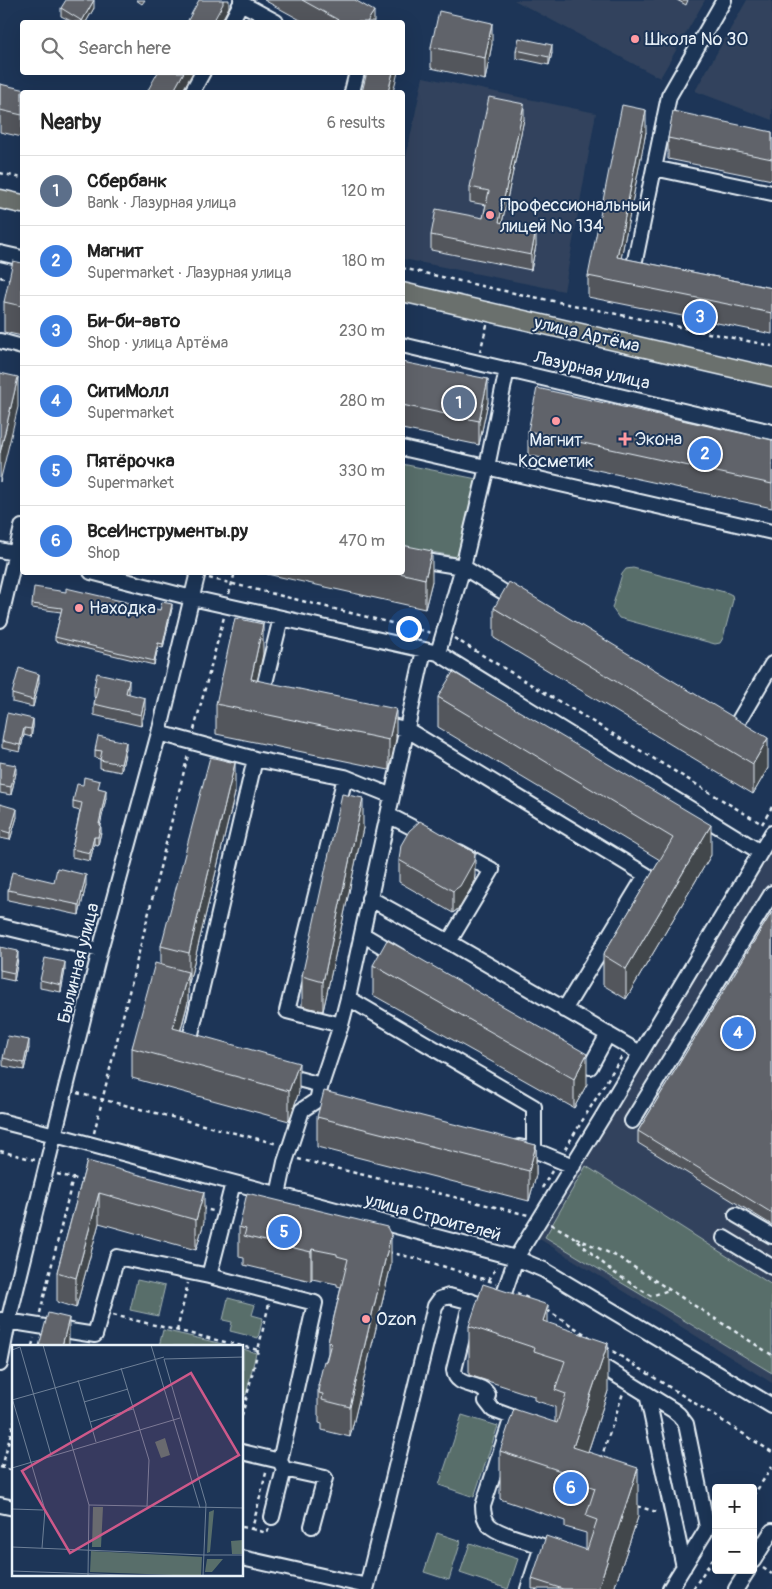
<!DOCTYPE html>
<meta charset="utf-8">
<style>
:root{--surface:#fff;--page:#f2f2f2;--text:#222;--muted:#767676;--line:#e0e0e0;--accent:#85585c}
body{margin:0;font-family:Pangolin,sans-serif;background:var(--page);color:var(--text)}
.controls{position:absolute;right:15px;bottom:15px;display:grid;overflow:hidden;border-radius:5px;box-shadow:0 5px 20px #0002}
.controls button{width:45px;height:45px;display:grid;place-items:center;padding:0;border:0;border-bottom:1px solid var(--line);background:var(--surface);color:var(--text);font:25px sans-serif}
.you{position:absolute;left:408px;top:628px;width:18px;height:18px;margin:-12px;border:4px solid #fff;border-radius:50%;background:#1a73e8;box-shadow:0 0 0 8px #1a73e833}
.badge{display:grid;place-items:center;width:32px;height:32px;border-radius:50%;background:var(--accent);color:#fff;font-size:16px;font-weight:700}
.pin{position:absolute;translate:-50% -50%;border:2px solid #fff;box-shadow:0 1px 5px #0006}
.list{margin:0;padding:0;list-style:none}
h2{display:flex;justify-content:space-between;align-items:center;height:65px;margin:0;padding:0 20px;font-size:21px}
h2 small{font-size:16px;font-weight:400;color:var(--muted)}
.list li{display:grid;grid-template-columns:32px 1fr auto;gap:15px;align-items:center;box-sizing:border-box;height:70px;padding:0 20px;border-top:1px solid var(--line)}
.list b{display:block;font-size:19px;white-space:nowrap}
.list p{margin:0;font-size:16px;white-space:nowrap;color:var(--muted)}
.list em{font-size:16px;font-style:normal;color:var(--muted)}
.icon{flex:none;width:28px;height:28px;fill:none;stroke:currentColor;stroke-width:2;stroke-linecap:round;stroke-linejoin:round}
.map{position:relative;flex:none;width:772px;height:1589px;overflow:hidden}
.search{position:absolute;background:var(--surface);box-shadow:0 5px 20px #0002;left:20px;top:20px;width:385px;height:55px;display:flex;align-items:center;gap:12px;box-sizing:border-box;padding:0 18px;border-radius:5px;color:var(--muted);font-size:19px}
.panel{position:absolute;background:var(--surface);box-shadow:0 5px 20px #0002;left:20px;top:90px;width:385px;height:485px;border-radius:5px}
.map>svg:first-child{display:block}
.built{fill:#31435d}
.green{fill:#586e6a;stroke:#a0b0b1}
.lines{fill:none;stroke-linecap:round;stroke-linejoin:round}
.minor-casing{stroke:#e8f1f8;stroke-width:18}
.major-casing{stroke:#e8f1f8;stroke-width:21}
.path{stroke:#e8f1f8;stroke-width:2.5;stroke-dasharray:4 4;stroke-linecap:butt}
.minor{stroke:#1d3557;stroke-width:14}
.major{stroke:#6b706d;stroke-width:18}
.wall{fill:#53565c;stroke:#e8f1f8}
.shaded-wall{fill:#43464b;stroke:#e8f1f8}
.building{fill:#60646b;stroke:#e8f1f8}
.poi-dot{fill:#ff9aa2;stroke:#1d3557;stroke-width:2}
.labels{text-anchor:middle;stroke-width:4;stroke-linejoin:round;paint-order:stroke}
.poi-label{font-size:18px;fill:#e8f1f8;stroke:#1d3557;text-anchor:start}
.street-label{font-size:18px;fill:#e8f1f8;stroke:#1d3557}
.inset-road{fill:none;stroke:#6e8097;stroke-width:1}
.view{fill:#cd598a;fill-opacity:0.15;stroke:#cd598a;stroke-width:2.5}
.inset-edge{fill:none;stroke:#e8f1f8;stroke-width:2.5}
</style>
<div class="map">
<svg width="772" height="1589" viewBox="0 0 772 1589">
<rect width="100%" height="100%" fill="#1d3557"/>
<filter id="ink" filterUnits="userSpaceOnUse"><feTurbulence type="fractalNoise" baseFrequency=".02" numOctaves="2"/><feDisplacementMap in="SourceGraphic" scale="10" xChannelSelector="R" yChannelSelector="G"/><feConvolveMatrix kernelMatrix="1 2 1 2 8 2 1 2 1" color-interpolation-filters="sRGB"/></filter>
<g filter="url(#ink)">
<path class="built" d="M514,0H705L660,78Z
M747,0H772V120L695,91Z
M423,77L596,113L564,291L403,259V171Z
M772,847V1383L538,1238Z"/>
<path class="green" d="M402,464L487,481L472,560L403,546Z
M633,568L728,593L732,595L733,600L723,638L720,643L715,644L619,618L612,608L622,574L626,569Z
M586,1166L772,1285V1373L545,1237Z
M137,1280L165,1286L158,1316L130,1310Z
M228,1298L255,1305L252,1315L263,1318L258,1338L230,1331L232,1322L223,1320Z
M163,1330L231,1346H159Z
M243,1349L256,1353L246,1395L243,1394Z
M462,1415L498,1426L474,1497L439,1485Z
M437,1533L461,1541L449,1580L424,1572Z
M470,1543L518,1559L508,1589L460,1573Z"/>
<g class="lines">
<defs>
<path id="minor" d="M241,0V3L276,22
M231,22L241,3
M192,92L203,72
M352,92L357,72
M654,168L772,193
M0,253L22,258
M641,272L633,270L669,96L724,0
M0,341L22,347
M402,345L772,432
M402,448L772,532
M0,550L22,555
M402,557L463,567L518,601
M91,572L192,598L438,653L760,852
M0,620L22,527
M438,653L463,567L487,467L507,369
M265,698L262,695L281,618
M378,723L406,729L646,875L564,1010
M159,733L255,759L345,777L392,796
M731,734L772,664
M388,815L429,836
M369,898L449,942L640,1053
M0,926L100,950
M362,934L399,956
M449,942L492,870L459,852
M348,998L534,1107V1150
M341,1025L287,1011L345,777
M187,1051L255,759
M571,1056L590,1067L608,1034
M283,1075L321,1085
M0,1121L55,1135L516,1258L544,1270L772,1406
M632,1121L772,893
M519,1147L534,1150L573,1166
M278,1195L285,1162L302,1110L317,1100L321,1085L341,1025L348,998L424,650
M736,1215L772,1236
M724,1238L772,1267
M209,1276L315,1303L280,1461L242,1452
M471,1301L454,1370C456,1389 481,1381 488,1395L486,1401L493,1410L512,1417L483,1506C483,1513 484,1519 489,1525C499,1535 528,1541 542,1546
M499,1308L516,1258L603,1116L772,833
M1,1320L95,1335L117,1257L209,1276L233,1183
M592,1360L673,1410L679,1415L686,1424L707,1527L705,1532L670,1589
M0,1364L8,1322L100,950L159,733L198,572
M647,1394L684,1567
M284,1469L325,1478L312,1526
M0,1505L14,1508
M272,1517L284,1469L280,1461
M242,1558L367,1586L366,1589
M753,1561L772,1531
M367,1586L435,1306L440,1299L449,1296L494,1308
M528,1589L542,1546L551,1549
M736,1589L748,1570"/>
<path id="major" d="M0,199L22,204
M402,292L772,377"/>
</defs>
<use href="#minor" class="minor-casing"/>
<use href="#major" class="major-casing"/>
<path class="path" d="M0,173L22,178
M402,268L495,289L772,346
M0,277L11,280
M480,352L487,325
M209,578L432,633
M229,594L235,572
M454,638L762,824
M194,730L224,617
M762,824L772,807
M77,1093L278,1144
M94,1133L188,755
M565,1149L622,1056
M0,1151L35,1160
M298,1159L528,1215
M57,1174L84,1181
M542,1188L552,1171
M201,1208L213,1211
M551,1224L572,1236L613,1272L651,1296L669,1290
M576,1238L618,1257L772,1355
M388,1252L423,1260L496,1283
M489,1280L497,1266
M517,1293L530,1299
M547,1310L591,1338
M40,1313L73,1178
M113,1315L258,1350L269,1304
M177,1331L188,1283
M32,1346L34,1338
M606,1347L772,1452
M242,1416L258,1350
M601,1459L623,1393
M0,1467L14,1471
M2,1468L14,1421
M753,1496L772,1467
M637,1506L660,1513
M242,1527L252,1529L267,1469
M252,1529L267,1533L269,1528
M763,1568L772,1574
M693,1589L716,1554"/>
<use href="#minor" class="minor"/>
<use href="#major" class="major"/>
</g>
<path class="wall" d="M136,0H145L142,4Z
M264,0H355L374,22H304Z
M677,0H688L686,5Z
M61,8H94L86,22H73L61,16Z
M492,44L485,80L431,68V47Z
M516,50L552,53L549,65L516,58Z
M0,84L22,92V137L0,132Z
M524,119L502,223L536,245L531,270L431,250V235L483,218L486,205L470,202V187Z
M646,132L621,258L772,288V334L588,297V276Z
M772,132V180L668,159V138Z
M22,263V336L4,332V302Z
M402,362L488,402L479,445L402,429Z
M528,431L772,440V508L528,455Z
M267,572H402L432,581L425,609L267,574Z
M32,604L160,610L172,608L163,648L158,647L154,665L55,641V637L61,612L32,608Z
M494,608L768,768L753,794L494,638Z
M263,654L257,680L396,739L389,770L216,734V704Z
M39,682L33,707L12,702V694Z
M94,686L129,692V694L145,709L141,726L94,715V704L95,698L94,697Z
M438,697L711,855L626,999L603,985V955L660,860L438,727Z
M33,719V727L31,737L24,735L20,752L2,748V741Z
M126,749L121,772L100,768V759L95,758V750Z
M0,762L16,773L11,795L0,793Z
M100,789L106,798L100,824L101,832L98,845L94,844L90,861L72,857V849L80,811L73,809V801Z
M235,793L189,983H188V1002L181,1030L299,1092L289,1121L132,1078V1048L161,965V946Z
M0,804L17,817L10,840L0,838Z
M363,828L323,1011L302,1006V976Z
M399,860L475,875L474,883L460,907L453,913L399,882Z
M54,882L86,885L79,915L8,900V890Z
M772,912V1225L638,1143V1131Z
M0,947L18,959L14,981L0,978Z
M373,965L587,1084L574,1108L373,995Z
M65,970L61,992L40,988V980Z
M29,1048L24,1070L3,1066V1058Z
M317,1117L536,1145V1175L529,1201L317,1147Z
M87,1161L204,1222L196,1250L99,1223L76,1308L57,1302V1272Z
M239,1227L391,1265L350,1437L322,1430V1424L319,1423V1416H318V1386L328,1353V1342L341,1287L337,1286V1284L312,1279L311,1281L244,1265V1258L239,1257Z
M548,1323L608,1391L588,1452L638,1517L614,1589H532V1579L586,1549V1533L565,1527V1521L500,1499V1451L555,1422V1407L534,1400V1396L469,1375V1326Z"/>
<path class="shaded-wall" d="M94,0V8L86,22H82V21Z
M223,0H229V7L223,18V22H213Z
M374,11V22H367Z
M492,23V44L485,80V58Z
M552,45V53L549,65V57Z
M184,72H193L184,88V92H173Z
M393,72H398L393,92H388Z
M524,104V119L499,237V222Z
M646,110V132L617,279V257Z
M536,230V245L531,270V255Z
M18,377V407L0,482V453Z
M488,379V402L479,445V421Z
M432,551V581L425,609V579Z
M172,604V608L163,648V644Z
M263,624V654L251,709V679Z
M158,643V647L154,665V661Z
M39,674V682L33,707V700Z
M129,680V692L126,705V693Z
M145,698V709L141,726V715Z
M396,709V739L389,770V740Z
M33,719V727L31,737V729Z
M24,728V735L20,752V745Z
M768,738V768L753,794V764Z
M126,742V749L121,772V764Z
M235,763V793L189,983V953Z
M16,765V773L11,795V787Z
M106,790V798L99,831V824Z
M363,798V828L323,1011V982Z
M17,809V817L10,840V833Z
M101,824V832L98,845V837Z
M711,825V855L626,999V969Z
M94,837V844L90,861V853Z
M475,853V875L474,883L460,907L453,913V891Z
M86,875V885L79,915V905Z
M18,951V959L14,981V973Z
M65,962V970L61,992V985Z
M188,972V1002L173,1058V1028Z
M29,1040V1048L24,1070V1063Z
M587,1054V1084L574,1108V1079Z
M299,1063V1092L289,1121V1091Z
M536,1145V1175L529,1201V1171Z
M204,1192V1222L196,1250V1220Z
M99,1193V1223L76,1308V1278Z
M391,1235V1265L350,1437V1407Z
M312,1249V1279L311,1281V1252Z
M548,1305V1353L543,1321Z
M69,1318V1346H62Z
M608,1343V1391L578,1482L573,1447Z
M638,1468V1517L614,1589H598Z"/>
<path class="building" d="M66,0H94L82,21L61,8Z
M199,0H223V4L213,22H187Z
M302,0H355L374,11L367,22H342Z
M439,11L492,23L485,58L431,47Z
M519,38L552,45L549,57L516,50Z
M158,72H184L173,92H152L148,90Z
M367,72H393L388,92H362Z
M0,84L35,92H22V115L0,110Z
M489,97L524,104L499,222L536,230L531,255L431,235L436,209L483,218L489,191L470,187Z
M622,105L646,110L617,257L772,288V313L588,276Z
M673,111L772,132V159L668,138Z
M13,261L22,263V306L4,302Z
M402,362L488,379L479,421L402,405Z
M0,373L18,377L0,453Z
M537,388L772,440V484L528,431Z
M402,545L432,551L425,579L395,572H402Z
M509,582L768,738L753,764L494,608Z
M34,587L66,592V588L160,610L162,602L172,604L163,644L158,643L154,661L55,637L62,608L32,604Z
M235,618L263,624L251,679L396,709L389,740L216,704Z
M19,668L39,674L33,700L12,694Z
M453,672L711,825L626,969L603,955L673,838L438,697Z
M97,673L129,680L126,693L145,698L141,715L94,704L98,687L94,686Z
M7,713L33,719L31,729L24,728L20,745L2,741Z
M98,736L126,742L121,764L100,760L102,751L95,750Z
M210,757L235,763L189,953L161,946Z
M0,762L16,765L11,787L0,785Z
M84,777L100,781L98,788L106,790L99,824H101L98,837H94L90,853L72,849L82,803L73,801L77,784L83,785Z
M342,794L363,798L323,982L302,976Z
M0,804L17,809L10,833L0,830Z
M420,821L475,853L474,861L460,886L453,891L399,860L401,845L409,831Z
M57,868L86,875L79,905L8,890L12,872L54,882Z
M772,912V1213L638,1131Z
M387,940L587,1054L574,1079L373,965Z
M0,947L18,951L14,973L0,970Z
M45,958L65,962L61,985L40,980Z
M155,963L188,972L173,1028L299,1063L289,1091L132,1048Z
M8,1036L29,1040L24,1063L3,1058Z
M324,1091L536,1145L529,1171L317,1117Z
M87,1161L204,1192L196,1220L99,1193L76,1278L57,1272Z
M247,1193L387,1227L391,1235L350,1407L322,1400L323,1394L319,1393L320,1386H318L324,1361L326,1362L331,1343L328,1342L348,1259L337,1256V1254L312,1249L311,1252L244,1236L246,1229L239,1227Z
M483,1284L548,1305L543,1321L608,1343L573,1447L638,1468L598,1589H563L532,1579L546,1536L587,1550L597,1520L586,1516L595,1488L565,1478L567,1473L500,1451L514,1409L557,1423L566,1394L555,1390L565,1361L534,1351L535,1348L469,1326Z
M48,1313L69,1318L62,1346H39Z"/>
</g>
<g class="poi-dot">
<circle cx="635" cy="39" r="5"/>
<circle cx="490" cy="215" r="5"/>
<circle cx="556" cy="421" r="5"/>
<path d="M622.5 431.5h5v5h5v5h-5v5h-5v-5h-5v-5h5z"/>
<circle cx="79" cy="608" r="5"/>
<circle cx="366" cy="1319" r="5"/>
</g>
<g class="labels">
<g class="poi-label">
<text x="645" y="45">Школа № 30</text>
<text x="500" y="211">Профессиональный<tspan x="500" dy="21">лицей № 134</tspan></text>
<text x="635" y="445">Экона</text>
<text x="556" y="446" text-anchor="middle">Магнит<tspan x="556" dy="21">Косметик</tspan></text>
<text x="89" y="614">Находка</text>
<text x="376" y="1325">Ozon</text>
</g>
<g class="street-label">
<text transform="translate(587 334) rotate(13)" y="6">улица Артёма</text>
<text transform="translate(592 370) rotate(13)" y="6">Лазурная улица</text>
<text transform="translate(78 963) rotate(-76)" y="6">Былинная улица</text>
<text transform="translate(433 1217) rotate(15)" y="6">улица Строителей</text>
</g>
</g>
<g transform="translate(12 1345)">
<rect width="231" height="231" fill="#1d3557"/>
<path d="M153,93L158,110L149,113L143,97ZM81,162H91L89,202H80ZM202,165L198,207L195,208L197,167ZM231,195V209H220L219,196ZM79,206L190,212L189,231L78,227ZM195,214H211L200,227H193Z" fill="#586e6a"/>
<path class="inset-road" d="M31,0L77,160L76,231M139,0L188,163M0,5L8,2L39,110M109,23L137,115L135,161M66,35L84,97M0,53L33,165L30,203M0,55L152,12M72,57L116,44M78,77L121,64M0,123L168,73M77,160L232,163M0,164L31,165M0,202L192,210M192,210H232M0,226L140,231M191,231L194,159L152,14L232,12"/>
<path class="view" d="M179,28L227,110L58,208L10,126Z"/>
<rect width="231" height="231" class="inset-edge"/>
</g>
</svg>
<div class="controls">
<button>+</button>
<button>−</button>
</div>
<div class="you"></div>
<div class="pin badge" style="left:459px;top:403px;background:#5c6f8a">1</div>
<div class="pin badge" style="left:705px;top:454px;background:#3f7fe0">2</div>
<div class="pin badge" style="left:700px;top:317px;background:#3f7fe0">3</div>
<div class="pin badge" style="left:738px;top:1033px;background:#3f7fe0">4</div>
<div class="pin badge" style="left:284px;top:1232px;background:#3f7fe0">5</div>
<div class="pin badge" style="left:571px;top:1488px;background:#3f7fe0">6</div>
<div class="search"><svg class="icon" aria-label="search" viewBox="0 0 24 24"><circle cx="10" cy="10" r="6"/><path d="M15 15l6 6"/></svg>Search here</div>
<section class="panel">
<h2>Nearby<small>6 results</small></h2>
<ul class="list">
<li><span class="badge" style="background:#5c6f8a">1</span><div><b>Сбербанк</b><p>Bank · Лазурная улица</p></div><em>120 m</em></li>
<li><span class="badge" style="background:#3f7fe0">2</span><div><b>Магнит</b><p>Supermarket · Лазурная улица</p></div><em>180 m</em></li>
<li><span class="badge" style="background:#3f7fe0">3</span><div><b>Би-би-авто</b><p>Shop · улица Артёма</p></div><em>230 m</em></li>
<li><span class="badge" style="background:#3f7fe0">4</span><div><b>СитиМолл</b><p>Supermarket</p></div><em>280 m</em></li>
<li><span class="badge" style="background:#3f7fe0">5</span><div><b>Пятёрочка</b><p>Supermarket</p></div><em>330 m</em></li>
<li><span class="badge" style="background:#3f7fe0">6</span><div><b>ВсеИнструменты.ру</b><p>Shop</p></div><em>470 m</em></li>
</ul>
</section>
</div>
